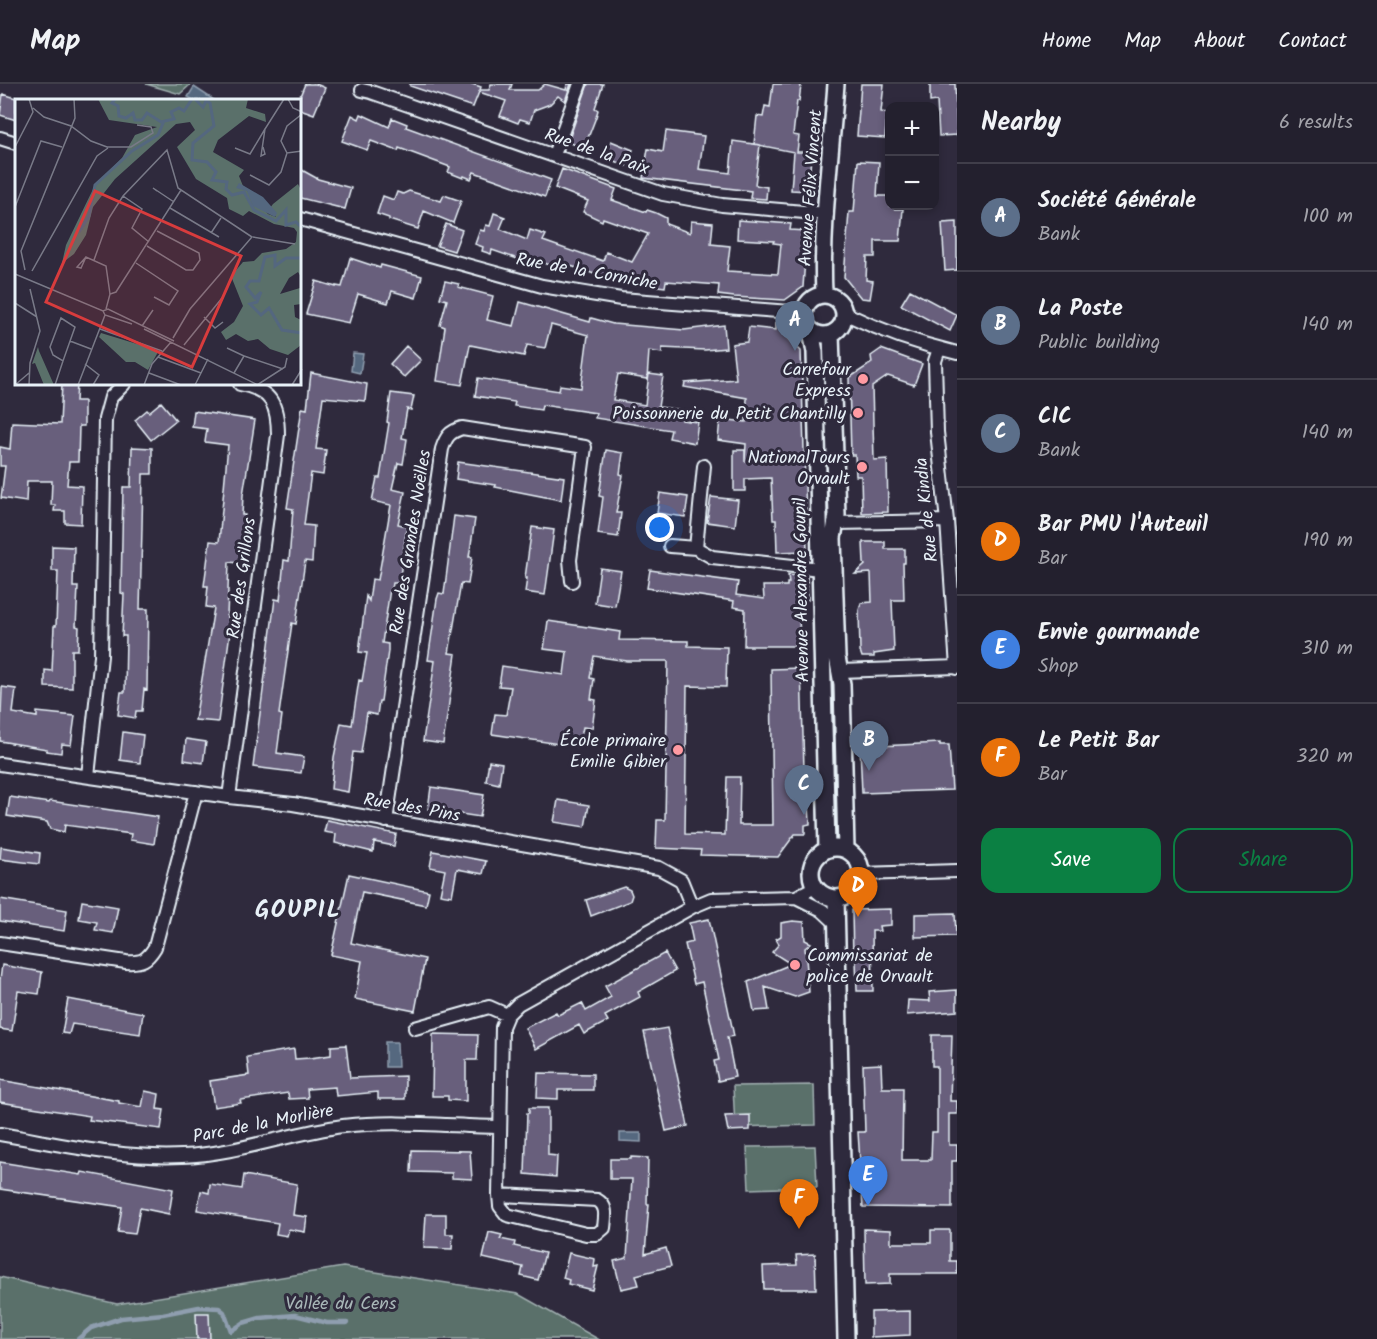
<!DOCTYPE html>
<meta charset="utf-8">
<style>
:root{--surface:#23202e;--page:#2b2836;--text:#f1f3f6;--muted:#a3a3aa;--line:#403e4a;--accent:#0b8043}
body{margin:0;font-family:Kalam,sans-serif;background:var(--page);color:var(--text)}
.controls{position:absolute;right:18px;top:18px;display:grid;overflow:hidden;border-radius:12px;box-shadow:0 3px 9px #0003}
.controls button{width:54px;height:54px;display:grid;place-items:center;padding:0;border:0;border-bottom:2px solid var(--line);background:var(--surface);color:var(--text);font:30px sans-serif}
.you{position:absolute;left:660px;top:444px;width:21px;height:21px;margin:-15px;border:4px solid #fff;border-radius:50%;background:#1a73e8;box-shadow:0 0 0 9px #1a73e833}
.badge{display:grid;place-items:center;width:39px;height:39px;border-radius:50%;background:var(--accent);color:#fff;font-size:20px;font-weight:700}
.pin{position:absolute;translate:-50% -50px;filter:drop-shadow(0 2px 3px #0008)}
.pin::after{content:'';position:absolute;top:32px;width:21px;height:18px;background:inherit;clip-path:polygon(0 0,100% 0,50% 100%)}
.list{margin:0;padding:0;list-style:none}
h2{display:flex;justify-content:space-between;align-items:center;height:78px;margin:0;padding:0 24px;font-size:26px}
h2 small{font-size:20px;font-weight:400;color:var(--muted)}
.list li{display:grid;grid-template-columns:39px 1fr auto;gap:18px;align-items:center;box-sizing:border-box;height:108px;padding:0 24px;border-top:2px solid var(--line)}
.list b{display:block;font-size:22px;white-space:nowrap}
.list p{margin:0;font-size:20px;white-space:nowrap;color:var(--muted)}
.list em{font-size:20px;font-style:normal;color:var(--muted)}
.actions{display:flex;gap:12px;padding:18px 24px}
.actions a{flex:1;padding:14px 0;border:2px solid var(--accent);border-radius:18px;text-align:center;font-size:21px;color:var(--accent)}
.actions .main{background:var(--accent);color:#fff}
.map{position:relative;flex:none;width:957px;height:1255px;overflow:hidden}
header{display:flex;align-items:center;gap:36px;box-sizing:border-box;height:84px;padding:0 30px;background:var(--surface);border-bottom:2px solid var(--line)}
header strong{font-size:28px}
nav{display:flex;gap:33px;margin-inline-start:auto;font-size:21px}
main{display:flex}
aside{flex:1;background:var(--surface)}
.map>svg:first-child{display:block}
.green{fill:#5a706a;stroke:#a1b0b1;stroke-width:1.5}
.water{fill:#54677f;stroke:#8f9eaf;stroke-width:1.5}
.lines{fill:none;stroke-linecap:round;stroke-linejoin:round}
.stream{stroke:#8f9eaf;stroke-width:4.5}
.building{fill:#675e7c;stroke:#e8f1f8;stroke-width:1.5}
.minor-casing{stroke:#e8f1f8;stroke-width:16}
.tertiary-casing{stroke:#e8f1f8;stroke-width:20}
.minor{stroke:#2f2a3d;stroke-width:12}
.tertiary{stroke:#2f2a3d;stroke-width:15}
.poi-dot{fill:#ff9aa2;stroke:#2f2a3d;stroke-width:2}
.labels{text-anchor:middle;stroke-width:6;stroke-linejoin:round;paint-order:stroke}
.street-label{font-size:18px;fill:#e8f1f8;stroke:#2f2a3d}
.poi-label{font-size:18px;fill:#e8f1f8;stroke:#2f2a3d;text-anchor:end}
.park-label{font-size:18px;fill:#a8b7b8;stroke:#2f2a3d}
.district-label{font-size:24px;font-weight:bold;letter-spacing:1.5px;fill:#e8f1f8;stroke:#2f2a3d}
.inset-river{fill:none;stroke:#54677f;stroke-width:3}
.inset-road{fill:none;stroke:#797a88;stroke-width:1.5}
.view{fill:#d83c3d;fill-opacity:0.15;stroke:#d83c3d;stroke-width:3}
.inset-edge{fill:none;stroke:#e8f1f8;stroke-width:3}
</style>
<header>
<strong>Map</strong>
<nav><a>Home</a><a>Map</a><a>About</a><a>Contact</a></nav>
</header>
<main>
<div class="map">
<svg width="957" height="1255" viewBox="0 0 957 1255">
<rect width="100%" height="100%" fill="#2f2a3d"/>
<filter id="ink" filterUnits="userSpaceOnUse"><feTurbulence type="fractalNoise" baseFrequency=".0167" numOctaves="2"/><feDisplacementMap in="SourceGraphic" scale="12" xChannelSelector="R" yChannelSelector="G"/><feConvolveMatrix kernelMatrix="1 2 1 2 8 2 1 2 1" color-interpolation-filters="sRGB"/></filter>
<g filter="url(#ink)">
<path class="green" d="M146,0H191L180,10Z
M814,1001L815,1041L735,1043L733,1002Z
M815,1062L817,1103L749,1105L747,1063Z
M343,1183L518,1210L598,1255H0V1193L117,1220Z"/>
<path class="water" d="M194,3L214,16H194L188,13Z
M353,269L363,270L360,289L351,287Z
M385,958H397L398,983H385Z
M620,1049H641V1058L620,1057Z"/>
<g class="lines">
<path class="stream" d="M78,1255L91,1244L121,1234L163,1230L199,1223L219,1224L224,1228L231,1247L243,1239L260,1234L295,1231L327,1239H347"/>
</g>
<path class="building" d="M305,0H316L325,4L314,30L300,25V12Z
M410,0H472L481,3L480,6H489L491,0H512L510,6H538L545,0L566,6L567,0H571L565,17L558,12L550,20L534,26L530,38L520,35L518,39L500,32L506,17L479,8L473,23L410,2Z
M588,0H603L595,24L598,26L596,33L586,59L583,58L581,63L568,58Z
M773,0H799L801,2L799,17H797L793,51L799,52L797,68H811L809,107L791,106L794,68L754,60L757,32L763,33L765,22L770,23Z
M861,0H884L881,28L887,29L885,54L857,52Z
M930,0H955L957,51L939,52L937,17L930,18Z
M3,10L16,14V36L0,31Z
M361,30L389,43L392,34L407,40L406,43L551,96L545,113L474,88L471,95L464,92L463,94L448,88L450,83L399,64L398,67L371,57L367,66L342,57L352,31L359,35Z
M666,47L704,52L699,85L730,89L733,57L760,61L755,101L767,103L766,115L750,114L751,107L643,94L648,65L663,68Z
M611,57L633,66L626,82L605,73Z
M858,77L879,78L877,112H890V122H894V125H903L900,157H875V173H867L866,196L873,197L870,215L861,214L844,193L849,128H854Z
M300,85L318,95L351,104L345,125L300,114Z
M562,85L616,105L612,116L646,128L647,126L656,129L666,134V140L690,149L691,137L713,139L711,160L730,162L727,187L778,190L781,160L773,159L774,157L737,155L738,136L791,140L790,146L807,147L803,203L785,216L734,213L718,211L719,201L666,197L665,203L633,199L608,190L606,194L559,178L557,183L530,175L529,179L492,166L491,170L482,167L483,163L475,160L480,146L484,147L486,141L490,142L494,129L505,133L500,145L527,156L530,146L546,151L543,157L574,168L575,167L603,177L606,168L632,178L648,150L603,134L602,137L583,128L588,117L555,104Z
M409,107L441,117L444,111L461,117L453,139L424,127L418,145L389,136V134L377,130L383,112L394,116L397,108L403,110Z
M957,138V186L945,187L942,139Z
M446,140L462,146L454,167L437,162Z
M350,174L380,184L381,181L422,192L416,214L392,207L388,219L358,210L349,239L306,230L316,197L336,203V202L342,203Z
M445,197L459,200L458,203L493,212L487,236L514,242L520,218L590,238L591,234L613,240L684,246L724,241L726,264L705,266L662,264V269L649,267L647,295L618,290L613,316L645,321L649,290L663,292L658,323L683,326L682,336L698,338L695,359L669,354L671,346L595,334L596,329L542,321L541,326L514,322L515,318L475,312L478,294L559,307L560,301L581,304L588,251L551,241L545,264L527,261L524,272L470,261L462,301L437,297L445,243L440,241L447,216L440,214Z
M910,206L957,231L950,247L901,221Z
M776,235H780L788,245L787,253L801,267L807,467L777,468L776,436H773L771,394L745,395V407H734V366H745V378L746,360L718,356L720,335L746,338L747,314L684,303L685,299L736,295L732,260L747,258L749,243L776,246Z
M406,262L421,276L404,293L390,280Z
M881,265L922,280L914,301L888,292L872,303L874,376L887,375L888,428L862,429L861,392H856L855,371H851L849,294L872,279L871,272Z
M311,289L367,300L365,317L323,313L316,365L326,366L323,391L311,389L304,441L314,442L312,478L305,477L296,540L292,539L279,630L282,631L277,669L304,673L301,689L253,683L275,515L280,516L284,476L289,477L293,425L287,424L302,324L307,325Z
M62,300H77L76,317H84V342H79L78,378H69L67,401L82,402L81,440L65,439V427H54L55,421H51L52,397H27L26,418L1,414L5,382H0V363L10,365L12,338L60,340Z
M391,309L414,312L411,326L407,325L402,354L407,355L403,380L398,379L392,405L405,408L398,440L407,442L399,499H393L392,505H390L382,559L388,560V567L381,617H379L377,631L367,629L361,669L353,668L348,708L331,705L334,673L341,639L352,641L359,596L362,597L367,569L359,568L366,512L369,517L372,495L378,496L391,421L372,417L377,394H380L389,339L387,338Z
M161,318L176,336L151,356L135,336L147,326L149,328Z
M194,327L255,336L243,411L242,431H245L239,479L229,478L227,533H232L218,638L195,636L214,524L206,523L208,502H204L210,457L219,458L228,361L205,358L207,345L192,343Z
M132,363L152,364V390H143L142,444L140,525H148L147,606L144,605L142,627H136L135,634L118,631L121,608H125L126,552H122L124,510L121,509L123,403H131Z
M606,366L623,369L620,390L623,391L616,429H621L618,453L598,450L603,413L599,412Z
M458,378L564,393L561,416L495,403L496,401L456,395Z
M660,409L688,413L685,433L657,429Z
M711,413L738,416L735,442L707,438Z
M454,432L475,435L469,473H472L468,500L461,499L449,569L456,570L443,660L423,657L435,577L428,576L437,515L439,509L444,510Z
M532,443L554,446L545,511L525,508L527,494H525Z
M863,458H885V465H905V479H903L904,516H892L894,567L874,570V573H862L860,567L859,526L861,519L872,518L871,489L855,490L865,481L864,479Z
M52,462L74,463L73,503H78L76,542L79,543L78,566H72V604L45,603V586L52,587L54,542H56L58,487H52Z
M600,484L621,487L615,522L595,519Z
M650,486L738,498L736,511L764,515L763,502H787V499H789L788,491L807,493L808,516H801L802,530H799L800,562H744L745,525L733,523L734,517L647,504Z
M548,537L620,548L619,556L688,557V562L727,563L726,603L687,602L685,750L725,751L727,693H740L739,741H773L771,585L801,584L805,719H809L810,740L805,741V750H795L778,773L700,771L701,766L656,764L657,736H665L668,577H627L594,572L590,594L594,595L591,615L596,616L592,644L583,643L579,663L492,650L495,630L506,631L511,603L499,602L502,582L564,591L567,568L544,565Z
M2,603L16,605L13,629L37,633V628L75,632L71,661L62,660L61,669L46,667L47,665L0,657Z
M123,648L143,651L140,679L120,676Z
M186,655L206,658L203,679L184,676Z
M940,659V661H949L952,706L862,709L860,663Z
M489,677L502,679L499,700L486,697Z
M431,703L484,711L480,733L428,725Z
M10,713L49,719L50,717L158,733L154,760L130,756L131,750L65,741L64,748L50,745L47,738L7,732Z
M558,716L589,721L585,743L554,738Z
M327,736L396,750L394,762L374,758L373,768L335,759L336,750L324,748Z
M1,763L40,769L39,780L0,775Z
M433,767L486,777L483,790L457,785L452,812L440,810L445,786L430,783Z
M349,790L429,807L426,821L362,808L351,859L425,875L415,927L355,915L362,877L331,871Z
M624,803L630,806L632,811L630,817L591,832L586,816Z
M0,815L67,826L64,847L0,837Z
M82,817L118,823L113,849L95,846L97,838L79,835Z
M891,825V841L879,842L880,847H872L873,907H857L856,875H853L852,826Z
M955,829L956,852L915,853V830Z
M709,835L734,952L727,953L735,993L718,997L714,977L719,976L702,898L694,900L685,860L693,858L689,839Z
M793,837L804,838L805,856L811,859L805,864L809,908L795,913L765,903L769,926L754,927L748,898L791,880L772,868L779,860L776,855L781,852V839Z
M665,869L675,887L638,908L640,913L605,932L608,937L584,950L579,941L536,965L525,944L556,928L558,931L582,919L586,927L611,913L605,902Z
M2,881L42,888L39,910L18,907L12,947L0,945V896Z
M957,906V927L907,931L908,916L930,917L929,908Z
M68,915L143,929L140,950L72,940L69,950L62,949Z
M667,944L688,1042L666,1047L644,948Z
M433,950L478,951L477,976H466V1017L448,1016V1012H432Z
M932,951H952L950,1017H957V1030H949V1061H957V1077H952V1124L863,1123L858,1048H865L863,981L881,980L882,1004H903L902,1076H931L932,1048H937V982H932Z
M346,961L350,994L405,992V1015H378V1008L336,1012L335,1003L307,1005L308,1014L289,1015L288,1009L240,1016L241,1019L214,1023L210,997L249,991L247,973L294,965L295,975L310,974L331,971V962Z
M538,989L593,990V1006H558V1015L537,1014Z
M0,996L119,1017V1019L142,1023L145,1007L159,1010L157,1025L164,1026L161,1045L89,1036L90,1032L0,1018Z
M529,1024H548V1071L557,1072L556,1093L525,1090L527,1029H529Z
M750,1031V1046L728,1047L725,1032Z
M412,1066L470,1067L472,1095L452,1094V1089L411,1088Z
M631,1073L648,1074L647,1120H649L645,1170L666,1164L671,1182L636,1191L639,1201L621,1205L614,1177L627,1174L632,1095H610V1075H631Z
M0,1078L81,1091L82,1088L173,1105L169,1130L140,1124L135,1150L118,1148L122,1123L0,1105Z
M244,1091L297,1100L293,1131L307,1133L305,1148L289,1145L287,1152L276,1150L278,1139L197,1126L201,1107L209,1109L210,1100L242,1105Z
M426,1130H446V1150H453L452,1165L424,1164Z
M864,1145L891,1146V1159H931V1146H950V1177H957V1190H890V1200L865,1201Z
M489,1148L502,1151L500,1155L515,1158L514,1162L545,1169L538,1196L521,1192L523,1183L483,1174Z
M569,1169L595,1175L594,1183L598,1182L592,1206L568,1200L569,1196L563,1194Z
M815,1170L816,1205H764L763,1182L797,1181L796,1171Z
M910,1227V1251L871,1253V1228Z
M196,1229H209L210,1255H197Z"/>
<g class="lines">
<defs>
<path id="minor" d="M362,6L371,8L663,110L722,121L827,130
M0,54L16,59
M554,71L580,0
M300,135L542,202L621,215L803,229
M844,229C879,246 919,260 957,269
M939,265L935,277L937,348L947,437L957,584
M836,439L947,437
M670,462L696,464L712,473L820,485
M696,464L704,382
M840,587L957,583
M0,680L229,713L293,720L659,784L681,796L692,823L711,815L796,813L815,803
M88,692L101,572L105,335L111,313L124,300
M229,713L278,351C278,322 272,306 240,300
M386,737L442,365C446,353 449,348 462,344L585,363L570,476L572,497
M861,790L957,787
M796,813L822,826L837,840
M0,859L126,878C142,879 147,876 155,863L196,708
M415,944L489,923L507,931
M0,1050C60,1060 121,1075 182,1072C237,1070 289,1049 343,1042C395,1036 448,1042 499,1043
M499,1111L500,1122L507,1131L586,1150H597L604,1144C605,1133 608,1122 597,1116L499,1111L502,943L507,931L518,920L692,823"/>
<path id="tertiary" d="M824,210C821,141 831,70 836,0
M804 231a20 20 0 1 1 40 0a20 20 0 1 1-40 0Z
M811,247L815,268L827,765
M831,250L837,431L833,454L837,573L842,600L846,766
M811 789a25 25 0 1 1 50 0a25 25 0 1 1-50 0Z
M836,814L846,1255"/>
</defs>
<use href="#minor" class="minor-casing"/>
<use href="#tertiary" class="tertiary-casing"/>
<use href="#minor" class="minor"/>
<use href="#tertiary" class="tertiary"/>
</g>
</g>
<g class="poi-dot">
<circle cx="863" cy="295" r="6"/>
<circle cx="858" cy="329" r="6"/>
<circle cx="862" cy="383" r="6"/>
<circle cx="678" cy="666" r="6"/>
<circle cx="795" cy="881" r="6"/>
</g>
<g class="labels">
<g class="street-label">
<text transform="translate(597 67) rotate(19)" y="6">Rue de la Paix</text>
<text transform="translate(810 104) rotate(-86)" y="6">Avenue Félix Vincent</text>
<text transform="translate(587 187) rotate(10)" y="6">Rue de la Corniche</text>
<text transform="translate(926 426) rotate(-96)" y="6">Rue de Kindia</text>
<text transform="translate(410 458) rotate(-81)" y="6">Rue des Grandes Noëlles</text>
<text transform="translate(241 494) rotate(-82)" y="6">Rue des Grillons</text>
<text transform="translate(801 506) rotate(-91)" y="6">Avenue Alexandre Goupil</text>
<text transform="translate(412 723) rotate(10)" y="6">Rue des Pins</text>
<text transform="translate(263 1039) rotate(-11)" y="6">Parc de la Morlière</text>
</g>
<g class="poi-label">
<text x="851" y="291">Carrefour<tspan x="851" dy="21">Express</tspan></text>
<text x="846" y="335">Poissonnerie du Petit Chantilly</text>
<text x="850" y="379">NationalTours<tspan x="850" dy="21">Orvault</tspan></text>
<text x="666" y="662">École primaire<tspan x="666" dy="21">Emilie Gibier</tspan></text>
<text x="807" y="877" text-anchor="start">Commissariat de<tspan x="807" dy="21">police de Orvault</tspan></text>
</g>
<g class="park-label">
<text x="341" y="1225">Vallée du Cens</text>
</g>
<g class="district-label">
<text x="298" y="833">GOUPIL</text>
</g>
</g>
<g transform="translate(15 15)">
<rect width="286" height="286" fill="#2f2a3d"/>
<path d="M83,0H233L231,9L250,15L251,23L234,17L203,41L198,53L229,71L224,77L228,87L253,115L261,118L255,109L258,105L283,85L286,91V178L283,173L274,179L265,195L285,189L286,192V205L279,206L280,218L286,221V246L273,256L255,250L243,240L233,242L221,235L211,241L206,233L219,223L228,207L216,177L228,163L239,162L247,154L271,150L281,143L282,133L279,129L259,125L234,112L228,117L214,110L212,99L181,80L162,48L180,31L175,23L161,25L100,80L78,108L71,136L59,155L47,164L51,146L80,86L107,59L120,36L142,28L94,21ZM86,234L132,248L143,253L133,271L120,263H111L84,238ZM23,248L24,252L39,286H29L20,264L17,265Z" fill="#5a706a"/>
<path d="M224,84L248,98L262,114L260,118L238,107L232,92L221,89Z" fill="#54677f"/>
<path class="inset-river" d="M100,0L97,4L103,7L104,17L111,19L118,14L120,21H127L132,14L146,23L159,20L156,13L164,9L169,12L177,0M180,0L188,8L191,2L195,4L199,27L178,44L177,61L192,63L201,73L197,81L212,83L211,90L217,96L229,93L239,111L261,122L271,111V126L281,123L287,129M64,133L74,117L80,86L117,52L143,36L149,22M287,159H271L260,167V156L250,158L244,182H235L231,188L240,199L246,193L242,203L235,205L246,216L254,209L267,231L287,234"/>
<path class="inset-road" d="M273,0L278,9L287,13M18,9L29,18L56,27L76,42L92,48H116L138,34L136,28L122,26M287,15L272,27L266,42L272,54L287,52M0,48L18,13L14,0M248,48L250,55L246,57L250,30L269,0M220,49L235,55L250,30M235,76L254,86L266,73L272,54M142,92L138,89L159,103M108,97L127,110L117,129L134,143M0,108L26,42L47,48M155,109L204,138M196,134L206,119M238,138L280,145M132,147L171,171H178L185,161L184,154L142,132M71,158L62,168L66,169L71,158L91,167L95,195M79,161L94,119L108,97L152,51L163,89L237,138L175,210L158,239M121,164L163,192L154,206L139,198M10,171L6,152L60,19L59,0M17,172L82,57L93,49M0,175L88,212L93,210L159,242M0,204L22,218M91,210L95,195L101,193L166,91M88,212L90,216L117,225M189,218L200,229L208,223M46,219L60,228L48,262L38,256L35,248ZM127,227L138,211M85,230L147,252M129,230L243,286M55,242L76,250M169,246L207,199M212,249L229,257M143,258L186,274M70,265L84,276L78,286M134,274L166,286M219,274L229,257L268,270M0,286L14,274M14,286L15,264L25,232L15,190M40,286L48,262M63,286L90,216M129,286L137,265L156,243M180,286L193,260M242,286L270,268L272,259M277,286L287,270"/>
<path class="view" d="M80,92L226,157L177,268L31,203Z"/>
<rect width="286" height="286" class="inset-edge"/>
</g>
</svg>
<div class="controls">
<button>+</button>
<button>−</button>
</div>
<div class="you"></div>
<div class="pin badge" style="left:795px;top:267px;background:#5c6f8a">A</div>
<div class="pin badge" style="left:869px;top:687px;background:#5c6f8a">B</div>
<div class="pin badge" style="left:804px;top:731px;background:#5c6f8a">C</div>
<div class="pin badge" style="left:858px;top:833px;background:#e8710a">D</div>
<div class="pin badge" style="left:868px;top:1122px;background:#3f7fe0">E</div>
<div class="pin badge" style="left:799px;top:1145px;background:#e8710a">F</div>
</div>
<aside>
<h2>Nearby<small>6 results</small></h2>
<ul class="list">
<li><span class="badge" style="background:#5c6f8a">A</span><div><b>Société Générale</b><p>Bank</p></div><em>100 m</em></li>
<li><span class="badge" style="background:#5c6f8a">B</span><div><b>La Poste</b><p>Public building</p></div><em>140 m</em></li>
<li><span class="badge" style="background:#5c6f8a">C</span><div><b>CIC</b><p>Bank</p></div><em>140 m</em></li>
<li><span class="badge" style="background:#e8710a">D</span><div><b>Bar PMU l'Auteuil</b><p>Bar</p></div><em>190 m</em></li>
<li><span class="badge" style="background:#3f7fe0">E</span><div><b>Envie gourmande</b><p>Shop</p></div><em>310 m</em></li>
<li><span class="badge" style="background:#e8710a">F</span><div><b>Le Petit Bar</b><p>Bar</p></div><em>320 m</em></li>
</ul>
<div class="actions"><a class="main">Save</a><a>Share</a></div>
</aside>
</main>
